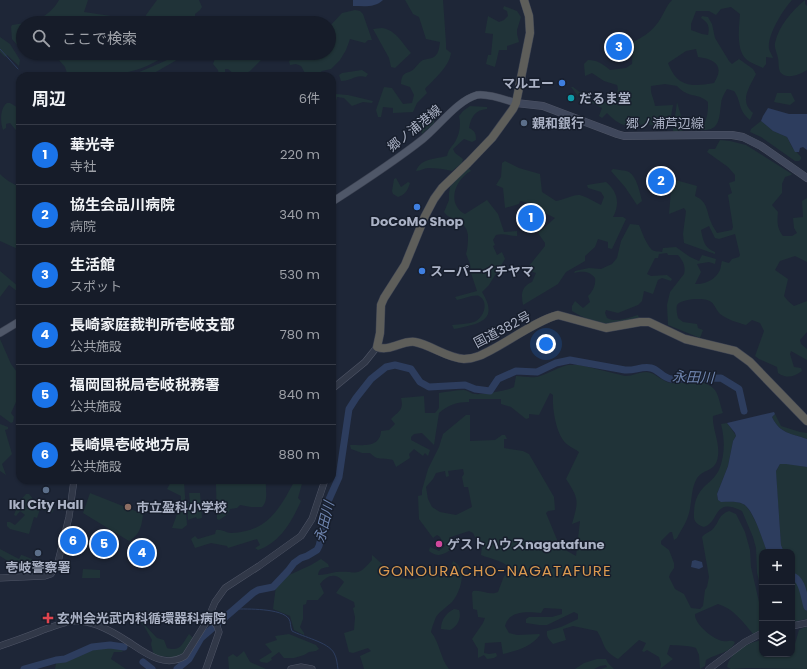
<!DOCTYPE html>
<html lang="ja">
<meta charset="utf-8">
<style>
:root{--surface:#161c29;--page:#232935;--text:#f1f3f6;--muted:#9ea1a8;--line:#353a46;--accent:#1a73e8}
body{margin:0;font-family:Poppins,"Noto Sans JP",sans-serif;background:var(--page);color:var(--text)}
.controls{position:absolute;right:12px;bottom:12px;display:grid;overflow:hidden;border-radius:8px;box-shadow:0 1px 3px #0004}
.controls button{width:36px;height:36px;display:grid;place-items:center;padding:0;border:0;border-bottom:1px solid var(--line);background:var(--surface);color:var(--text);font:20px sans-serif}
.you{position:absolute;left:546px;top:344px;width:14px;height:14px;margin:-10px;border:3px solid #fff;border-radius:50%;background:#1a73e8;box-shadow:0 0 0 6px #1a73e833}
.badge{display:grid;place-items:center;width:26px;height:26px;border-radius:50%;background:var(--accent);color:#fff;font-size:13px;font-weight:700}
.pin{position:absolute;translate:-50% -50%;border:2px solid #fff;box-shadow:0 1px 4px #0006}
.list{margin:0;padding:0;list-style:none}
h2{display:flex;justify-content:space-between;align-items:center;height:52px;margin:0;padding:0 16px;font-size:17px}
h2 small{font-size:13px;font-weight:400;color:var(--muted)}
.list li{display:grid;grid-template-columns:26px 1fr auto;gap:12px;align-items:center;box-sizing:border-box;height:60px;padding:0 16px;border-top:1px solid var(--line)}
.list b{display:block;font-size:15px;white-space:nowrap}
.list p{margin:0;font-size:13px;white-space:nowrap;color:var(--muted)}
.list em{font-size:13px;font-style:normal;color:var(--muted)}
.icon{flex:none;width:22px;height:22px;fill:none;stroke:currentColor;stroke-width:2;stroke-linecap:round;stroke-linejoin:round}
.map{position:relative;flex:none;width:807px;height:669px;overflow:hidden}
.search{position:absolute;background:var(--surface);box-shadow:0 1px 3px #0004;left:16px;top:16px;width:320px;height:44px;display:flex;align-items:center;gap:10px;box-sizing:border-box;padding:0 14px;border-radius:22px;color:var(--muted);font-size:15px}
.panel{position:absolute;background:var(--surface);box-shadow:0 1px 3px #0004;left:16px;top:72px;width:320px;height:412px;border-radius:12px}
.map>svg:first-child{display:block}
.green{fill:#203338;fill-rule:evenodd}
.water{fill:#2d3d5e}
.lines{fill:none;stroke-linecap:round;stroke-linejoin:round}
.stream{stroke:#2d3d5e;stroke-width:1}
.river{stroke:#2d3d5e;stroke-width:7}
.tertiary-casing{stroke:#4f5566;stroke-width:7}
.secondary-casing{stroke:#4f5566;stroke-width:8}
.primary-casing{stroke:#3b4151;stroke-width:8}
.trunk-casing{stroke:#3c4252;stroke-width:9}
.tertiary{stroke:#313848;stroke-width:6}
.secondary{stroke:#3f475b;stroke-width:7}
.primary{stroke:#4f5768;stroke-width:7}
.trunk{stroke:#5e5e5a;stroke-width:8}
.shop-dot{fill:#3f7fe0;stroke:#171e2c;stroke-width:1.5}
.culture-dot{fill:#0f9aa8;stroke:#171e2c;stroke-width:1.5}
.service-dot{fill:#5c6f8a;stroke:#171e2c;stroke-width:1.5}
.education-dot{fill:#8d6e63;stroke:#171e2c;stroke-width:1.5}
.hotel-dot{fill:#d1479c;stroke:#171e2c;stroke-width:1.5}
.health-dot{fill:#e0444e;stroke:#171e2c;stroke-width:1.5}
.labels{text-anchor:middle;stroke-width:3;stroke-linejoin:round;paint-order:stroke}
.poi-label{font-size:13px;font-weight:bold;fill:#abb2c5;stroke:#171e2c;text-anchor:start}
.street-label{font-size:13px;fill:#abb2c5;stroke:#171e2c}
.water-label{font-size:14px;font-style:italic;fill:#7086b0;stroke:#171e2c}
.quarter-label{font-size:15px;letter-spacing:1px;fill:#db9a50;stroke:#171e2c}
</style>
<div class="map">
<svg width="807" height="669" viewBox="0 0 807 669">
<rect width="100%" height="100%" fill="#1e2637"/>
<path class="green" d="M59,0H88L84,12L111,16L115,23H23V52L12,39L11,27L12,25C33,22 48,19 59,0Z
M157,0H199L202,7L200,10L195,14V23H147L146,15Z
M405,0H443L446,43V49L451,53C449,67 434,79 425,89L427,93L417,103L413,112L393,113V108L383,107L381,117H378L376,110L384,87L392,88L403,104L412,103L414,95L410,87L401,84C402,70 407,75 414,69C417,66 419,62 423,60C426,59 429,59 432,58C439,55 439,48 440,42L426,39L419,17L413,14Z
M672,0H792C783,10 767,35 769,49C770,52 772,55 773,58L766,57V64L763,68C758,65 750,63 746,59C736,50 739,27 740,14L731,7L721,9L716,15L709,11H696L691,24V30L702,34L708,35C710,27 708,22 701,18L702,16L708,17L712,24L715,38L729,61L732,64L739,59L753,69L756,74C749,88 739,101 753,113L750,120C737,109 742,102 734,91L727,89C724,94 721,99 721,104C719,119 720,131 701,130C701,126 702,125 705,122C708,115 708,109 708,102C697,92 689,99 677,86L665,84L651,86C650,94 654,98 655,106L673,105L669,127L667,130C658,130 655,125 646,124C643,124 638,125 634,126C622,127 615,121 607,113L602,118L599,116L602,108L578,96L571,87H573L593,102L596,98L610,104C614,99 620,92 617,85L604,81L592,73L585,76L584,64L588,60C597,60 603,64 610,70L626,68L632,64L633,42C641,38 651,32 656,25C663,17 665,7 672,0ZM696,49L698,57C715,59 725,66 714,83C691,87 677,87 668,63L686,51Z
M805,0V4L807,6V70C801,74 788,80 781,73C778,70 779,62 778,58C777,53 774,48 775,43C779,25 792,11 805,0Z
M504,6L517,11L521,17L517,30V34L519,42L507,46V50H499L495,67L486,64L488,55H491L493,34L485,33L488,16L499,22L504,20L508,16L507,11L503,9Z
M355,10L360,11L363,14L372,40H368L365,43L350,39L346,50L340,60L331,69L322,71L316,76L306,75L301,66L296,64L290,65L289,61L298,55L317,57L325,53H329V27L342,13Z
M382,28C396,30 402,43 411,53L395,68L391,67L389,58L373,29Z
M0,37L10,44L20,60L19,66L7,55L5,57L0,52Z
M53,53H169C137,77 106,76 68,76L65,67Z
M176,53H183L175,61L149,76H130L165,61Z
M217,53H268L250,71L243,75H235L228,69H225V76H219L218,70L213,64Z
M362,70L368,74L366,77C355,74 352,81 341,81L339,75L342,73Z
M777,93H791L795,101L790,105L774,102Z
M335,94L348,95L373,101L372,103L363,102L352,106L344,98L337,97L332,117V107Z
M677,102L683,123L689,129L676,132L673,131Z
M7,103H10L20,109V135L10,123L6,124V128L3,130C0,122 0,108 7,103Z
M470,106L487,107V109C475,110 471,117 469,128C475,131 476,133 476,140L472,142L464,139L453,149L455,153L463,159L462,163L452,171C445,169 436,168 428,168C424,168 421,171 416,171C421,158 436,159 447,156C449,148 451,148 455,142C460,133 461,125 459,116L463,111Z
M433,113L434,115V123L422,134L416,117L422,114Z
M761,121L773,131L787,137L792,147L801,157V159L799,161H795L761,137L750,132L751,129Z
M720,140L730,141L746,145L792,174L791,175L785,177L782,184V193L772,205L778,212C777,221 777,229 783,236H792L797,233L794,228L793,218L803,217L802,201L807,198V262L795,256L780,261L775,270L788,279L784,296L788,301L794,306L807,301V332L800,340L801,344L807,349V360L791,351L790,354L794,367L801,368L802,371C794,377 787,379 778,373L777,367L759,359L755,356L764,331L760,323L752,320L746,325C736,322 728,320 720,314C715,309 715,302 707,300C701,298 681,299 677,305C676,309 677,314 678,318L683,322L697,324L698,328L703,330L700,338L668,325L667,305L670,292L684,274C686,266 683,261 678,255H668L667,253L659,254L658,258H655L647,274L651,276L667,275L672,279L671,281L662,278L658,280L653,294L644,291L642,301L638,305L618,313L606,310L605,313L607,318C617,323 628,318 638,315L639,318C630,320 620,323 611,324C598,324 583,318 572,311V306L575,301L583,308L590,302L588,296C593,291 596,285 595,278C589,271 583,271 574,273L575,271L589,268L601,269L612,264L617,258L621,241L630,224L639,225C642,232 646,244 652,250C655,252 659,251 662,252L663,248L676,247L690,257L699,261L702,255L716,259L715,264L709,262L697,264L701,272L695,284C705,285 716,279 720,270C721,267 721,264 722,261L729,263L732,259L739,257L740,255L735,234L719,239L715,238L709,226L701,230C703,240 704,248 715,252V254L684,243L683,234L686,211L684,208L669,214L672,179L697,186L695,196C708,202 706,210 711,222C712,226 715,229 717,233L732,230L733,227L728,195L732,193L729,183L735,181V175L728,167L707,152L709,149H715Z
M505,161L519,168L540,174L542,192L556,201C563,200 574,194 580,195C587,197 595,202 601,205L604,197L601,192L588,188L587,185L606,182C618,192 620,204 613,217H623L626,219L612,249L608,248V242L598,239L595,247L585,256V261L566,272L558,284L523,305C521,294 521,287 532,282L536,273L530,271L529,266L545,246V243L538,233L555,218L535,208H531L530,203L520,201L519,204L505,208L503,188L496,185L501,177L502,163Z
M468,167L471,171C455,179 446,204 465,214L487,200L498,214L504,232L517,231V236C510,236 503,233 496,235L493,240L495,245L493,246L497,255L502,252L505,259L489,285L482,292C500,321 478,324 454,329L452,325C459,324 467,324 474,322C483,319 490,302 479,296C474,294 463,299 457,300L455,297L477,291L471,273L470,264L466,254C468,247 468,242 468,235C466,219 452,223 444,212L449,200V193L450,187L455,180Z
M613,169C617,170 625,170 629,172C637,177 640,193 642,201L637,205L625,187L611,171Z
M0,174C5,179 13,185 20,186V250L0,241Z
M396,178L401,187L408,182L410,183C408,190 405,195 398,197L393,194L392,191L394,179Z
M0,271L19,287L20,292H18L9,285L0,297Z
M0,339L11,364L20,376V400L16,402L11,413L14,417L13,422L11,423L0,415Z
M568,365H580L625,376C633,376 639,372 646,372C655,372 662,382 671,383C685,385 700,377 713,388C719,393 720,406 723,413L713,416C712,429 720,442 718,456C716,473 702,468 696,480C691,490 692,502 689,513C687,522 681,530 677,538L674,540L672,532H670L661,541V544L669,550L674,563V568L670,574L669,577L675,589L684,594L691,608L700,609L703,606L705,590L707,587L709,577L702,537C705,533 710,532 713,529C720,521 718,515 729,511L736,514L745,532L750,550L751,567L762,615V630L753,634C743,622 734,609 718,604L695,614C694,624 714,640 723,641C728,642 731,639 735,642C731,653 715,654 706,660L705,666L700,669L699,655L696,648C688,645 679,646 670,645L667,654L673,659L660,669L661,664L659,657L647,650L644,652L642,651L646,643L639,640L618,659C601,649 606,645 597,631L573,626L563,629L566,640L553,644C549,639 546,637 547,631L561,627L578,619V614L574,612L547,625H539L526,623V619L529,617H552L562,614V609L544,608L541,613C528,612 509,610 505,626L509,633L517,635L539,634L540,635C531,647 516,651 503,654L501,642L485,643L484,653L489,654L496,653L497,656L494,658L487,659L484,655L478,658V649L472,639L483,623L485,618L478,617L477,610L473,609L472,593L473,591C482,589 489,596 498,592L504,576L508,574L509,567C501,560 491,559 481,555C481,550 483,547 483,542L476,539L473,533L469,531L451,537L454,548C445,553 439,559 429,551L430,547L439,551L445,546L440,537L437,535L433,538L419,519L418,496L422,495V490L428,469L439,447L443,434L466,415H470V441L495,440L502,435H505L507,439H504V448L523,451L529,454L554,497L555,510L548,511L546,513L560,547L576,556L580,521L572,524C578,502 580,500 566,479L579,452C575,449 572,448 568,445C556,437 552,407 553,395L550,393L539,415L529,414V418L526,419L511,407L501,404V399H469V402C457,402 448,405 439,413L434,445L422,433L414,434L411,437V440L430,450L428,456L425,453L423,456L414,449L409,454L410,458L396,467L393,460C382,457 379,462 370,453H362L351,449L350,445C363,445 380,448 381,431L389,430L395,424L391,419C399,411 404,410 401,398L424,396L425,413H435L439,408V393C447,392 455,390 464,390C468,390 471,394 475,394C481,395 510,390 514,387L516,376C524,376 532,379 540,376C550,373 558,367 568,365ZM463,469L464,474L462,477L464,487H468L472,507L456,515L440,512L432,507L428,499L426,487L433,479L436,473L445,471L446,477L449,476L448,471Z
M775,414L781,426L800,432L807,433V439C791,433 780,434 772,417Z
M727,423L735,434L736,436L733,441L728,466L717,494L718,500C726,501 736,501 743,504C753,509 764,542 767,552H762V592L757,573L756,548L753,537L742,511C713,496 720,522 704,527C697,525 693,521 694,514C694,504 696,496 703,488C709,482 715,478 719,470C725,455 725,440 721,424Z
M0,424L8,427V429L5,430L12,454L2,464L6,475L0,471Z
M786,463L807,467V619L792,622V552H784L781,545L776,476V471L780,464Z
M172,480H185L184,482L187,525L182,529L172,528L181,503V496L167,489Z
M220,480H266C265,489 269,500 262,507H251L240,505L237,508L230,509C228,515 224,517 219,520L217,519L216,486V484Z
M295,480H303L298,498L301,501C292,521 280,543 258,550L255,548L260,545L257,539L228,548L227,546L211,543L195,548L191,539L195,536L198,539L215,534L216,530C222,529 226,533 231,533C268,532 280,508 295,480Z
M90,493L143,514C142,525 140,535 129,541L83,513Z
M189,493H200L202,518L197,519L196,517L188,520L187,503H190Z
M26,494H29L34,500L54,509L52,513L40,509L37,518L34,517L29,534L10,529L7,526V522H10L15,525L25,515L20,511L16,516L14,515L19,502Z
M0,549L19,559L21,555H22L32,559L34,566L36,567L37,569L31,568L27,560L22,561L26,569L37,572V573H23L13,570L11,563L0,556Z
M372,555C384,565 397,581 414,579C420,578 426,572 431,569C435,576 441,580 449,575L453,561C468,569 461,591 452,602C447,607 440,611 436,617C434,622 432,627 431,632C440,643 440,658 449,669H364L360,656L371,651L368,648L353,653L349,652L344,633L354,630L355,617L353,608L355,607L354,602L336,593L344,582C336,572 327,575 320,584L324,593L318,600H307L306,604L303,605V619L300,627L304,633V635L294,630L290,616L273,609L276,586L287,576L311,565L321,559L328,564L329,567C322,568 319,568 318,575C324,575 330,573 336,572C357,570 356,579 372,560Z
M83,569L100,570V578H82Z
M454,609L459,610C462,618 457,627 450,630L441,629C441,620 446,613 454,609Z
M140,620L157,638L164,640L167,648C181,652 182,644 189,634L193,638C190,649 181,656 172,660L171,657L154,656L151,644L152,640L144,626L138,621Z
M805,627H807V669L748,668L731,669L727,667C729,653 749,642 762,640V654H784L789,657L792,654L799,630Z
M289,634L316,645L319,649L316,651L309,652L304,655L294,658H284L279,652L271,658L272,660L267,663L261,662L259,660L272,652L265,644L277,640L275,636Z
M101,647H115L123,651L122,652H114L111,659L126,669H55L56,663C72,659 85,650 101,647Z
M244,651L250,662L266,669H229L228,657L233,654L237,657Z
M597,659H606L608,663L614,669H601L607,667L606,665L600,666L594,669H575L584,663Z"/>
<path class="water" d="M353,0H383C375,8 364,6 353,6Z
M768,108L789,114H807V150L803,147L800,148L799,152H795L787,137L773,131L761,121L763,116Z
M774,412L775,414L772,417C780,434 791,433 807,439V467L786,464H780L776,471L781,545L784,552H767C763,541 753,508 743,504C737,501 728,502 721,502L718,500L717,494L728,466L733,441L736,436L735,433L727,423Z
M695,560L702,562L703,567L699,569L691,567L692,561Z"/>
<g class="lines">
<path class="stream" d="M0,49L18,69
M23,74L26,76
M235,609C247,609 282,608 289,619C291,622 290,627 292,631C303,637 328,642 334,653C337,658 337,664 338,669"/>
<path class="river" d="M792,576C803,579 804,598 807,607
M143,662L152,669
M24,669L56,660L65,659L92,647L110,645L124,647
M177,669L189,659L201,638L253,593L258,590L273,587L288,571L294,563L301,558L307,556L317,550L319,546L323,530L326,506L339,477L349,409L356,398L371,379L386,367L395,365L411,369L420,382L429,387L465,385L475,389L490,391L498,379L516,371L537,372L556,363L570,360L625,370C634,371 642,366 651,368C659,370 663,378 671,379L721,378L739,389L744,411"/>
<defs>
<path id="tertiary" d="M332,389L365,362L377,347
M0,578L45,576L51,574L57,566L69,517L74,480
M792,626L807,623
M0,646C14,641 29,636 43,630C53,627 63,622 73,621C81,620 89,623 97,625C107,629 118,635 127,641C144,652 164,669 185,656L207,621L215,602L225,588L259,566L301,536L312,519L325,480
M206,669L219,632L217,626L210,617
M291,669L301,667L312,669
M709,669L745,642L762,633"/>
<path id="secondary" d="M516,103L543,106L617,134L624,136L708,135H732L743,137L761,146L807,178"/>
<path id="primary" d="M332,202C363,182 394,162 423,139C439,126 458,100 477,95C488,93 506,100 516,103
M0,333L20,321"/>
<path id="trunk" d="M524,0L529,16L530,33L516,103L513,109L492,138L468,163L442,188L434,199L425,216L405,265L384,298L381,305L380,333L377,347C390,352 402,340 415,342C431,345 447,358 464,359C475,359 484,354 493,349C512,339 538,320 558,315L606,328L640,322H649L685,339L735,351L750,362L807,421"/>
</defs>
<use href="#tertiary" class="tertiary-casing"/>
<use href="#secondary" class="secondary-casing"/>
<use href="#primary" class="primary-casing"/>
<use href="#trunk" class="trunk-casing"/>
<use href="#tertiary" class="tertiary"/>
<use href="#secondary" class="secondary"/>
<use href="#primary" class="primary"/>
<use href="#trunk" class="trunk"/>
</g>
<g class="shop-dot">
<circle cx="562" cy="83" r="4"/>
<circle cx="417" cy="207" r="4"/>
<circle cx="422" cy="271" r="4"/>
</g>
<circle class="culture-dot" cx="571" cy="98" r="4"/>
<g class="service-dot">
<circle cx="524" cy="123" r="4"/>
<circle cx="46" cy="490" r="4"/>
<circle cx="38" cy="553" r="4"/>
</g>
<circle class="education-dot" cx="128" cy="507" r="4"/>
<circle class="hotel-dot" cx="439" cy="544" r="4"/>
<path class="health-dot" d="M46 612h4v4h4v4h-4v4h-4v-4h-4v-4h4z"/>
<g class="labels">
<g class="poi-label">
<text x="554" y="88" text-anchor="end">マルエー</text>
<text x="579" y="103">だるま堂</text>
<text x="532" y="128">親和銀行</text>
<text x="417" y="226" text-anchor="middle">DoCoMo Shop</text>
<text x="430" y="276">スーパーイチヤマ</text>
<text x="46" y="509" text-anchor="middle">IkI City Hall</text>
<text x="136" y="512">市立盈科小学校</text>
<text x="447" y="549">ゲストハウスnagatafune</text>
<text x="38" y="572" text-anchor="middle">壱岐警察署</text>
<text x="57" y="623">玄州会光武内科循環器科病院</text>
</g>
<g class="street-label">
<text x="665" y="128">郷ノ浦芦辺線</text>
<text transform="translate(414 128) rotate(-39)" y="5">郷ノ浦港線</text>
<text transform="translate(502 329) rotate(-28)" y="5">国道382号</text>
</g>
<g class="water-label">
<text transform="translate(693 377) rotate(2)" y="5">永田川</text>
<text transform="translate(324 522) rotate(-76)" y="5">永田川</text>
</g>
<g class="quarter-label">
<text x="495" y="576">GONOURACHO-NAGATAFURE</text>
</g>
</g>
</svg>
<div class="controls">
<button>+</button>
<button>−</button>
<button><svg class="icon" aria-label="layers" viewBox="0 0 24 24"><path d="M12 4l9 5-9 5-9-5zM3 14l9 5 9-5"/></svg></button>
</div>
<div class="you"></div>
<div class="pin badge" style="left:531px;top:218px">1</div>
<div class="pin badge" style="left:661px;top:181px">2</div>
<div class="pin badge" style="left:619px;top:47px">3</div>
<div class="pin badge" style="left:142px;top:553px">4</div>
<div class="pin badge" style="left:104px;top:544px">5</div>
<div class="pin badge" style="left:73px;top:541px">6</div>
<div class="search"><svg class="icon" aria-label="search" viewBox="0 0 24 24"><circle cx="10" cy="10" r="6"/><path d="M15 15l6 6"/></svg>ここで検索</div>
<section class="panel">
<h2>周辺<small>6件</small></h2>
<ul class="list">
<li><span class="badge">1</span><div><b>華光寺</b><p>寺社</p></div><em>220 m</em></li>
<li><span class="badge">2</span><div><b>協生会品川病院</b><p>病院</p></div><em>340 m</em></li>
<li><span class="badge">3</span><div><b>生活館</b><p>スポット</p></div><em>530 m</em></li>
<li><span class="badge">4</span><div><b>長崎家庭裁判所壱岐支部</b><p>公共施設</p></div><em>780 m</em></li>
<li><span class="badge">5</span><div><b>福岡国税局壱岐税務署</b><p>公共施設</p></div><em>840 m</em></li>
<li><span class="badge">6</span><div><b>長崎県壱岐地方局</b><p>公共施設</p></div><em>880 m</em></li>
</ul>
</section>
</div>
